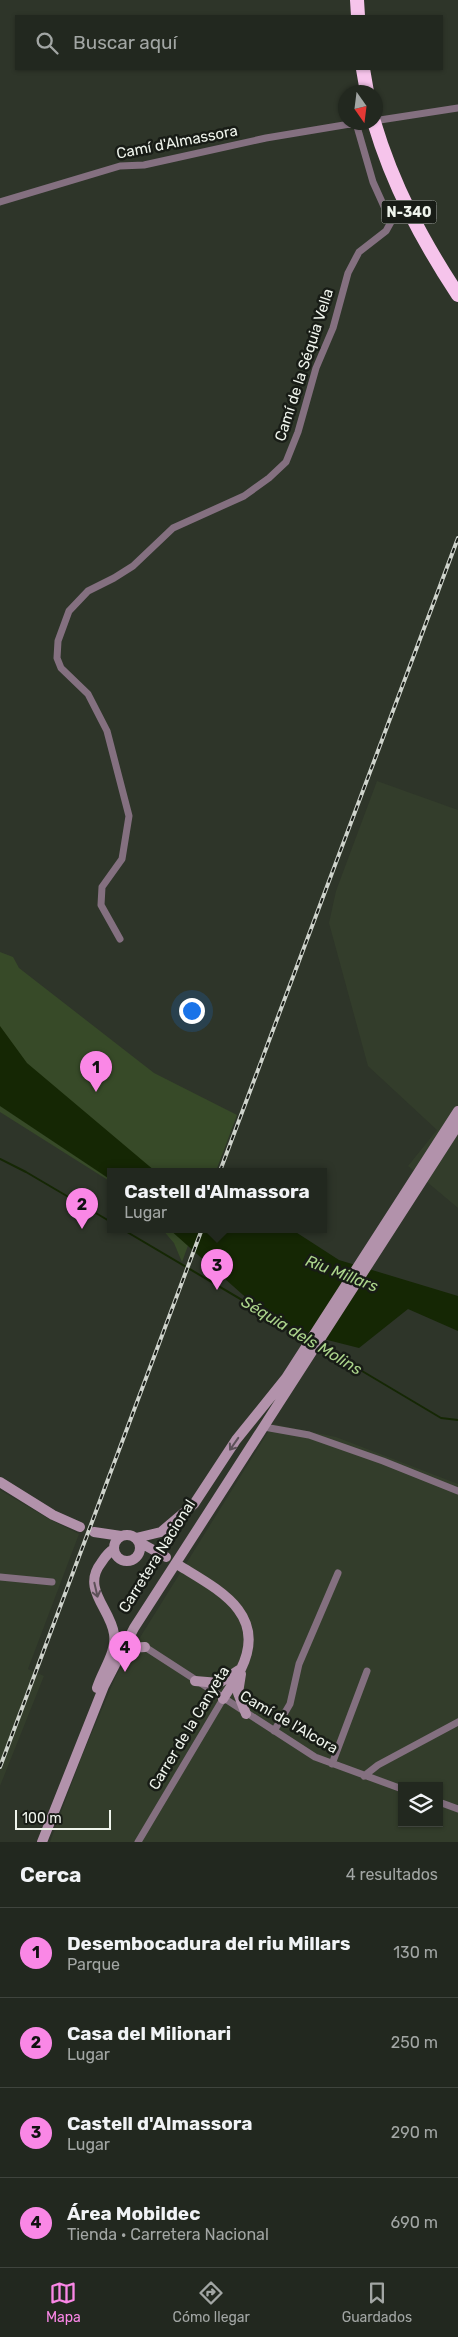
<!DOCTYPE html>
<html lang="es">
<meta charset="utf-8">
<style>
:root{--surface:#22281f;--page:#2a3028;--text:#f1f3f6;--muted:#a2a6a4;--line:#3f443d;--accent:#fa87e6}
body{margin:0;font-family:Rubik,sans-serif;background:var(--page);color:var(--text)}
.controls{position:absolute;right:15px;bottom:15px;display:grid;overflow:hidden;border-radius:0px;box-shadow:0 1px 4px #0004}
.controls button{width:45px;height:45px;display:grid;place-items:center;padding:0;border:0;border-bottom:1px solid var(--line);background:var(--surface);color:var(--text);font:25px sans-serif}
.compass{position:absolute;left:338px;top:85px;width:45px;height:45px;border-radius:50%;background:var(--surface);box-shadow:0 1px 4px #0004;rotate:166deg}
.scale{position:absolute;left:15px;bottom:12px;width:96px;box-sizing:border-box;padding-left:5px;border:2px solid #eff4ec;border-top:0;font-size:14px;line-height:18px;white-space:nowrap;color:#eff4ec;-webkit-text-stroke:4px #181c16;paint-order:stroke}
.you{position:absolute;left:191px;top:1010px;width:18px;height:18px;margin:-12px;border:4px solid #fff;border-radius:50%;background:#1a73e8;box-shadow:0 0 0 8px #1a73e833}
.badge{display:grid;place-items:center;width:32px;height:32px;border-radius:50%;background:var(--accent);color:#111;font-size:16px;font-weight:700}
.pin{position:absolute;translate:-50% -41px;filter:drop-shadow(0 1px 2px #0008)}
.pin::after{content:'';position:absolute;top:26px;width:18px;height:15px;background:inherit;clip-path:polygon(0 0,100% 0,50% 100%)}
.popup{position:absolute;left:107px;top:1168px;width:220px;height:65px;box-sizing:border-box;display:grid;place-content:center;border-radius:0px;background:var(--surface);filter:drop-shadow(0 1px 4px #0005);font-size:16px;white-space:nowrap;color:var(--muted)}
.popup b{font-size:19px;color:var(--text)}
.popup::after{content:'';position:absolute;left:50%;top:100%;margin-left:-10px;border:10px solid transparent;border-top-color:var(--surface)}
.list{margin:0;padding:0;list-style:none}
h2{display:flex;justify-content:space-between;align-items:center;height:65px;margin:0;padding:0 20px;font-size:21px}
h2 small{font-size:16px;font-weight:400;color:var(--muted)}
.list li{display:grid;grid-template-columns:32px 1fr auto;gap:15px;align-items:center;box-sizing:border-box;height:90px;padding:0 20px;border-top:1px solid var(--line)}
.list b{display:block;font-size:19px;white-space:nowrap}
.list p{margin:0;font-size:16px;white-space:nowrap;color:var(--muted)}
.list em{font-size:16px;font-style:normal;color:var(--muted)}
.icon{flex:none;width:28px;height:28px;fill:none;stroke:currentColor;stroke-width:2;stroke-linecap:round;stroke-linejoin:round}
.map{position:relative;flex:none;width:458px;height:1842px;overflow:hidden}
.search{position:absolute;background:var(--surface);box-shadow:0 1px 4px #0004;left:15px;right:15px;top:15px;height:55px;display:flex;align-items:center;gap:12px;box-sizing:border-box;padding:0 18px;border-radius:0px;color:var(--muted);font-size:19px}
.sheet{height:425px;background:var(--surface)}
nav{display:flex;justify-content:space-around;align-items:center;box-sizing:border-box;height:70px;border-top:1px solid var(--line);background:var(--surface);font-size:14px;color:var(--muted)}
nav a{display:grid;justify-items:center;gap:2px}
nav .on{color:var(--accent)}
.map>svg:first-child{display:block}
.built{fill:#333d2b;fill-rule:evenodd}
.green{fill:#374a28}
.water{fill:#152704}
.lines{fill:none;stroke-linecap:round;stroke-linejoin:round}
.stream{stroke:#152704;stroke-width:2}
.street{stroke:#847080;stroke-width:7}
.secondary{stroke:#b292ab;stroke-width:10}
.highway{stroke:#f6c4eb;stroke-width:14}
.rail-casing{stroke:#ced3cb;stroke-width:4}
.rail{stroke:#181c16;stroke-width:2;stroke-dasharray:5.5;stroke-linecap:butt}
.oneway{stroke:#5d5159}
.labels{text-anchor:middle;stroke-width:5;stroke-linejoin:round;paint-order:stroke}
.shield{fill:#181c16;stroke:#aeb3ac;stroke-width:1}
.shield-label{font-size:14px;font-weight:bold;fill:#eff4ec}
.street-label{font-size:15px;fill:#eff4ec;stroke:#181c16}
.water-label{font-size:16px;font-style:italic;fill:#acd58c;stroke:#181c16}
</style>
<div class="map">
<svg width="458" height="1842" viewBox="0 0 458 1842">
<rect width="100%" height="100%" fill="#2e3529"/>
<path class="built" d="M377,781L458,810V1208L408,1166L437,1130L368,1066L329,923L336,891Z
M273,1424L336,1437L458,1484V1842H50L82,1756L116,1676ZM402,1786H439V1823H402Z
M0,1490L49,1519L79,1534L28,1669L44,1676L0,1786Z"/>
<path class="green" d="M0,952L13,957L19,968L154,1073L237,1115L216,1171H111V1182L0,1112Z
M162,1229H194L182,1262L174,1243Z"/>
<path class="water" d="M0,1026L27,1063L155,1171H111V1180L0,1106Z
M169,1229H291L339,1260L458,1296V1331L408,1309L359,1348L280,1328Z"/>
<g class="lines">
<path class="stream" d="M0,1159L26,1172L111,1222
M122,1229L264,1313
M294,1331L307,1339
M320,1346L441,1418L458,1420"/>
<path class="street" d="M380,120L458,108
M0,202L120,166L144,165L266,138L362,122
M120,939L101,905L102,887L122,859L129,816L107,731L88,694L61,668L57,658L58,641L69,611L88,591L114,578L133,566L173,528L244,496L269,478L286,462L298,432L316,368L333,328L348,273L359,252L386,231L391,222L373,182L356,123
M264,1427L309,1435L383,1461L458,1491
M0,1577L52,1582
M145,1647L315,1757L402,1789
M274,1731L290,1704L299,1664L338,1573
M332,1764L367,1671
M364,1776L378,1765L458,1722
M439,1802L458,1809
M138,1842L223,1699"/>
<path class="secondary" d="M0,1482L53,1515L80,1527
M94,1532L121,1536
M114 1548a13 13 0 1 1 26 0a13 13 0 1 1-26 0Z
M136,1538L161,1532L194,1504L236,1440L286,1378L458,1111
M139,1542L166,1557
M180,1566C219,1590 268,1614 241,1669C236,1680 229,1689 223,1699
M123,1655L130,1648L145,1647
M241,1674L238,1693L246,1714
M195,1681L219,1683L239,1670
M97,1688C102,1671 117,1652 114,1634C111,1609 81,1589 101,1563C105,1557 108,1552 114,1549
M42,1842L104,1686L134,1628L458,1125"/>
<path class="highway" d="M357,0L358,16
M363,69L367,92
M374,122C393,186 422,240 458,295"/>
<defs>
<path id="rail" d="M220,1171L458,538
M0,1767L202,1229"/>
</defs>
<use href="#rail" class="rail-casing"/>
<use href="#rail" class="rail"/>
</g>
<defs><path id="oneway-shaft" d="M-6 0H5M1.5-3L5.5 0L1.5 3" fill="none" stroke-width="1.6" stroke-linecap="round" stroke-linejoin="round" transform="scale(1.25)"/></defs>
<g class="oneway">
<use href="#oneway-shaft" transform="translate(234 1444) rotate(125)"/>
<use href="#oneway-shaft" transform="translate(96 1590) rotate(77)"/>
</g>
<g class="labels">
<rect class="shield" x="381.5" y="200.5" width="55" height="23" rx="4"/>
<g class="shield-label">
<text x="409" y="217">N-340</text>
</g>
<g class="street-label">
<text transform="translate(177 142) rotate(-11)" y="5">Camí d'Almassora</text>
<text transform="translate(304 365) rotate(-72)" y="5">Camí de la Séquia Vella</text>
<text transform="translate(157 1556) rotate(-58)" y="5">Carretera Nacional</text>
<text transform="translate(289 1722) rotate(30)" y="5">Camí de l'Alcora</text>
<text transform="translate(189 1728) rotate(-59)" y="5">Carrer de la Canyeta</text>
</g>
<g class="water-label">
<text transform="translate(342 1273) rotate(21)" y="6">Riu Millars</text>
<text transform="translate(302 1335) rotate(31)" y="6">Séquia dels Molins</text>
</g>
</g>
</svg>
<div class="controls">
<button><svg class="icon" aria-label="layers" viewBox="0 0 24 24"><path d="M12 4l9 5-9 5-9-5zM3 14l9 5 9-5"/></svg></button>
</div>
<svg class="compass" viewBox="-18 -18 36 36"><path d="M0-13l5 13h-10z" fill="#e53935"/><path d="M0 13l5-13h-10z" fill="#a2a6a4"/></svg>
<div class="scale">100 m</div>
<div class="you"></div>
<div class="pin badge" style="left:96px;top:1092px">1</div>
<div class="pin badge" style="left:82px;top:1229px">2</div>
<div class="pin badge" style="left:217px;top:1290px">3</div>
<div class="popup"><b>Castell d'Almassora</b>Lugar</div>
<div class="pin badge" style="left:125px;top:1672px">4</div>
<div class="search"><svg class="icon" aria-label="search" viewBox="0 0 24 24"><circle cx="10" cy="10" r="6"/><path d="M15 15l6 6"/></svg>Buscar aquí</div>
</div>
<section class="sheet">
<h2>Cerca<small>4 resultados</small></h2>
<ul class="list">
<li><span class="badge">1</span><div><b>Desembocadura del riu Millars</b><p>Parque</p></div><em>130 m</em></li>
<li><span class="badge">2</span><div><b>Casa del Milionari</b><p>Lugar</p></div><em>250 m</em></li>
<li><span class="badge">3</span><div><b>Castell d'Almassora</b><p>Lugar</p></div><em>290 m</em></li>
<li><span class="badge">4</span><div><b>Área Mobildec</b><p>Tienda · Carretera Nacional</p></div><em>690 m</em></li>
</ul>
</section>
<nav>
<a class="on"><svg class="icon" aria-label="map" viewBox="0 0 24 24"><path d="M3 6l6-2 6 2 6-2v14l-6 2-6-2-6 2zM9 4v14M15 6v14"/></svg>Mapa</a>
<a><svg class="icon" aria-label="directions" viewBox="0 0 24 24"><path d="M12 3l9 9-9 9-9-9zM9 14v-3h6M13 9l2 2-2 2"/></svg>Cómo llegar</a>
<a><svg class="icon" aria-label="saved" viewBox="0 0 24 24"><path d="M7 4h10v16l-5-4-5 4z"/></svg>Guardados</a>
</nav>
